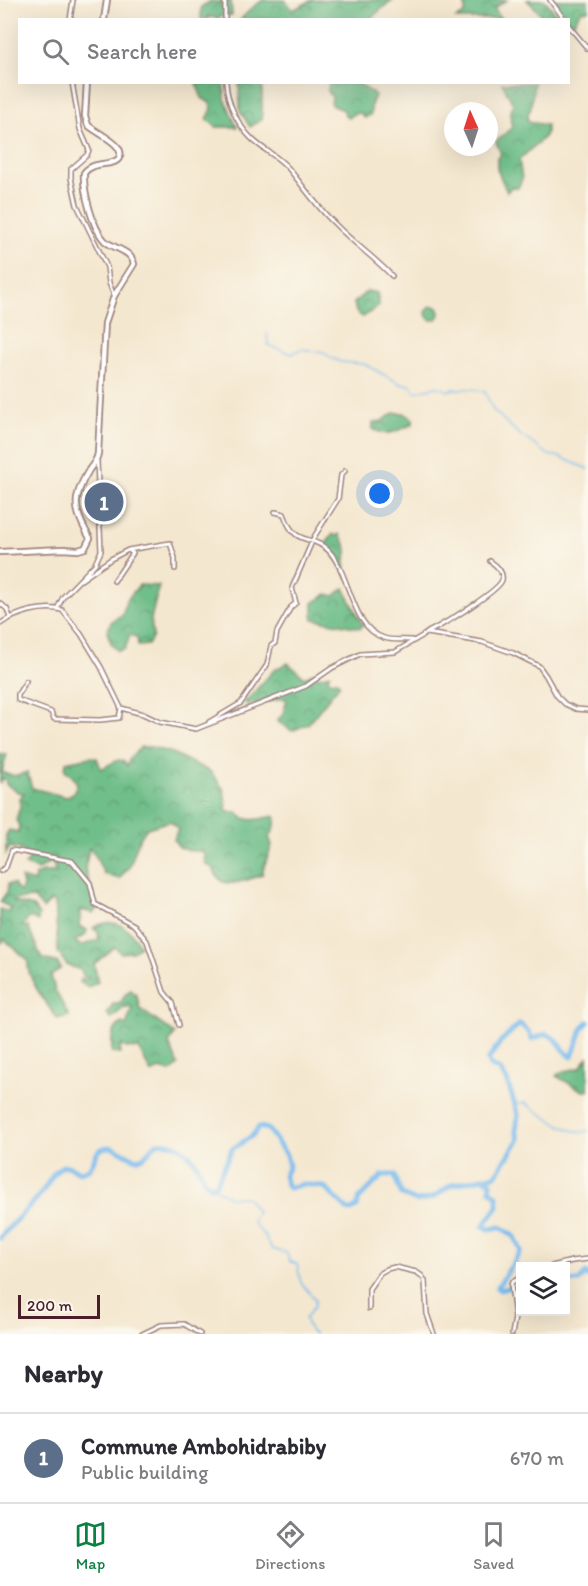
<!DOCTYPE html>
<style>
:root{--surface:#fff;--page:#f7f7f7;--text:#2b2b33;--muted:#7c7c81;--line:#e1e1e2;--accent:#0b8043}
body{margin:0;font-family:Itim,sans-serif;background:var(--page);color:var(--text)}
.controls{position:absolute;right:18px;bottom:18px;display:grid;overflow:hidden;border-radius:0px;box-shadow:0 6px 24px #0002}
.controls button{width:54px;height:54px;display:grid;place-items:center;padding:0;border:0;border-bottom:2px solid var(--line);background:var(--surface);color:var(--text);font:30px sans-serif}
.compass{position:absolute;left:444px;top:102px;width:54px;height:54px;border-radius:50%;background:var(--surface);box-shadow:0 6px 24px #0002;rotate:357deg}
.scale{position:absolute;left:18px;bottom:15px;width:82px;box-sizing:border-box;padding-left:6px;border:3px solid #4a1f2b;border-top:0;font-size:16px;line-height:21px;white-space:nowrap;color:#4a1f2b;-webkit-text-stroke:4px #fbf7ec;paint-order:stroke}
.you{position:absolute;left:380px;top:494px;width:21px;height:21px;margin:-15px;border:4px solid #fff;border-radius:50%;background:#1a73e8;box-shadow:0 0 0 9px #1a73e833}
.badge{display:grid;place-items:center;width:39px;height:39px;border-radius:50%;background:var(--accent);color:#fff;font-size:20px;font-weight:700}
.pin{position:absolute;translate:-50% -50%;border:3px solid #fff;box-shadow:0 2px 6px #0006}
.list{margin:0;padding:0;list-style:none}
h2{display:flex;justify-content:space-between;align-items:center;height:78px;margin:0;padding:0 24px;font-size:26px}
h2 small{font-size:20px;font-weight:400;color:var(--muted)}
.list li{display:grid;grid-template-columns:39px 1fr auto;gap:18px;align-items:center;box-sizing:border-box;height:90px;padding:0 24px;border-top:2px solid var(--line)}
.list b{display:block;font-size:22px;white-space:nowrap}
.list p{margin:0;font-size:20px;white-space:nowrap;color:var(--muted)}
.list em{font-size:20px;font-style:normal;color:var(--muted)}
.icon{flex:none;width:33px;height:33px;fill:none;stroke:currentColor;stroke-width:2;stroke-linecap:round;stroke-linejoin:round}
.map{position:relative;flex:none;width:588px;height:1334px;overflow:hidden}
.search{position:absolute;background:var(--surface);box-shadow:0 6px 24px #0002;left:18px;right:18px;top:18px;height:66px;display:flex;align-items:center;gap:15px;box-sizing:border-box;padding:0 21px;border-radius:0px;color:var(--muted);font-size:22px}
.sheet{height:168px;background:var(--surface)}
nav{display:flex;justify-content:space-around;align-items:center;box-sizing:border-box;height:84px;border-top:2px solid var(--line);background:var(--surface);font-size:16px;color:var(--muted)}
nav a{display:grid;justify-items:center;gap:3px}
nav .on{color:var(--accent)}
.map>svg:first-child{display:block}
.forest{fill:url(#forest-crowns);stroke:#5d6e5a;stroke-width:1.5}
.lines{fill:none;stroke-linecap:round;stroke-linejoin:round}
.stream{stroke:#78bbee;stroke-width:1.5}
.river{stroke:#78bbee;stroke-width:5}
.minor-casing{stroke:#9f837d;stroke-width:6}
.secondary-casing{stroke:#9f837d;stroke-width:8}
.minor{stroke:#fff;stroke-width:3}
.secondary{stroke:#fff;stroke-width:4.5}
</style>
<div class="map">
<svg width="588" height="1334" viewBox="0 0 588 1334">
<defs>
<pattern id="forest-crowns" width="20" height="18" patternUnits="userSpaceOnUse" patternTransform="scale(1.5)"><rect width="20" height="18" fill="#70be89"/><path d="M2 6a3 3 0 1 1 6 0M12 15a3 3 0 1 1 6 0" fill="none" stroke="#5e9a70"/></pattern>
</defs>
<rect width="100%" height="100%" fill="#fbf7ec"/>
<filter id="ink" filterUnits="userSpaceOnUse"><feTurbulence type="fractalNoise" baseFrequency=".0167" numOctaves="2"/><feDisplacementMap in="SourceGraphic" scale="12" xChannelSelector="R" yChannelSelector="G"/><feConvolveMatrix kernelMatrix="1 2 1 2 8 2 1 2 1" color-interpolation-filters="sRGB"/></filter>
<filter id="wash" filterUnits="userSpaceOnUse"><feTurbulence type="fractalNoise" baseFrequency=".008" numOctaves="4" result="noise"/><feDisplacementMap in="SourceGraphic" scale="24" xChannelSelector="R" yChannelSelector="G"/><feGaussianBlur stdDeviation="1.35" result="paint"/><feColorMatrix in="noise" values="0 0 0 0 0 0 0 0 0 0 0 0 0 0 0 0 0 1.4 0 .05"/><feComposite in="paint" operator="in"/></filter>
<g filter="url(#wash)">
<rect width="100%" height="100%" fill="#f4e7cf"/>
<path class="forest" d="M221,0H231L232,15L221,16L217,19L208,16V19H201V7L211,1L221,2Z
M263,0H285L293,10L312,0H392L370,19H241L253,7Z
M465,0H507L494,8L501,19H456L465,13Z
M527,0H545L560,19H539L541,14Z
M553,0H588V10L581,11L572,25Z
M196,83H224L225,99L237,127H216L207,119L212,109L210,103L202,98Z
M239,83H262V119L250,127L240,111Z
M329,83H358L375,95L371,105V114L365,118L360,113L353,114L349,118L345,116L344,110L331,105L332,97L328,91Z
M502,83H534L531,107L527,117L529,122L547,125L545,136L519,160L522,179L518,188L511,187L507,192L497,169V158L501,154L496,142L512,127L510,116L513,104Z
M367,291L377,293L379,306L363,317L356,312L354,303Z
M426 313a7 7 0 1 1 14 0a7 7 0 1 1-14 0Z
M394,413H404L413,419V424C398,430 389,438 373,429V423L382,421Z
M333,534L336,536L339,534C345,543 351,551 344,561L346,567L341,568L332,551L325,545Z
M139,585L159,586L151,619L153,636L148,645L138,646L137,637L130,635L125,649L118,651L112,645L107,632L111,622L123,614L126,601Z
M344,588L363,625L360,628L313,619V603L327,594L334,596Z
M288,663L304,677L313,673L318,677L330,674L328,678L329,681L336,680L340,684L308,724L292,731L277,721L284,713V706L287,703L285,698L247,705L245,702L275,669Z
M141,747H151L172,753L211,772L224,790L227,812H237C247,825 260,818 275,816L276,819L274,830L269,837L272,845C269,855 264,864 262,875C243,880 222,894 213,868L205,864L203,851H193L180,848L174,840L178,828L170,821L147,828L139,839L130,866L119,879L104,874L94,853L89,848L85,869L97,910L93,913L81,910L79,926L87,930L85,936L75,940L79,945H84L99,939L98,932L93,928C103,921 118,921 128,930C133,933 136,941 140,946L132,952L121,953L115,947L94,964L98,982L88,987L79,982L81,979L87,980L89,977H84L81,970L67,965L58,953L55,903L51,901L43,909L34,898L17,899L14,902L33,907L39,915L38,921L30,917L22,926L28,927L42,959L57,962L61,968L51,976L55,990L69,1016L57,1019C47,1003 26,980 28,960L4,939L2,943H0V909L8,912L11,908L0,902L7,892L8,884H14L16,888L21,892L23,885L21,878L34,882L35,875L43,872H56L52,861L38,870L25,865L30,859L22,850L10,847L6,854V835L9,830L18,832L19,825L16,820L20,807V798L24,793L18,792L6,784V780L2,778L0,784V755L7,754L2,772C11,777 17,776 27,772L32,788L66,797L73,793L77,784L73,777L65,770L66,762L91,757L97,758L101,769L118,760L124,761L127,766L130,758Z
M131,990L137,996L140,1009L175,1034L169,1043L178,1065L171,1072L159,1069L151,1073L139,1049L127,1048L121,1045L120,1054L112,1053C111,1040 111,1030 122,1023L126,1026L132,1008L125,1007L111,1018L107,1014L113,1004L121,1002L126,993Z
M588,1057V1091H583L556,1076L564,1071L580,1068Z"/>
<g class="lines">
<path class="stream" d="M267,333L268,345L292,354L301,349L324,352L331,358L341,362L364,364L401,384L411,385L415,392C426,390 438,383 447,391C457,388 475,388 485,392L493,410L520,435L549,455L560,457L588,469
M516,1105L525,1103C539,1112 571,1137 588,1131
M211,1186L229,1197H247L257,1212L252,1221L265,1237L272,1249L287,1253L289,1261L297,1264L301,1283L315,1299V1305L305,1319L311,1332L315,1334"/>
<path class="river" d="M484,1179L491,1182L490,1190L497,1196L498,1207L483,1226L489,1229L501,1227L515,1237L521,1251L497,1288L500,1290L511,1287L520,1288
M0,1238C13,1222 29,1209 42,1192C48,1185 53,1170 63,1166C68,1164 75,1170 80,1172L89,1169C92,1165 95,1156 98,1152C114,1136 130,1165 143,1157C148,1154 152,1147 157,1143C177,1140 190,1152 200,1170C203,1177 204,1182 211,1186L216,1184L232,1149L252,1136L259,1127L268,1129L286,1155L289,1166L284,1176L288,1188L303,1184L324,1187L349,1211L357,1207L359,1199L383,1175H394L402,1195L416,1201L424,1200L434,1197L451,1185L496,1175L519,1139L516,1131L518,1114L507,1081L500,1070L491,1066L488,1060L501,1041L520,1024L529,1032L532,1039L546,1034C561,1039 560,1050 572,1057L583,1027L588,1022
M566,1282L579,1281L586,1273L588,1276"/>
</g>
</g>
<g filter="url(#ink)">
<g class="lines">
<defs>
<path id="minor" d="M225,0V20
M550,0L565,20
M70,20L73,0
M568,25L588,49
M72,82L80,129L89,150L87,155L71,169V178L77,205L107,267L109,283L114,296
M226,82C227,103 238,126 253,140C265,151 279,157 289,169C304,187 317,207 334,223C352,242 374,257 392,276
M275,512L284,514C295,548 310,533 328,550C351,573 350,627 384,638C392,641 404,639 412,640
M128,550L170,543L175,558V569
M81,580L111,559L128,550L133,553L114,581
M0,603L7,609L10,617
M57,609L63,597L95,564L101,551L97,461
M0,624C16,613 42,605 62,610L81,634L101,667L121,708L143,714L160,722L196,729L306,686L332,668L360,654L395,652L427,633L482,642L513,653L539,666L546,676L557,696L565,704L576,709L588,710
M428,632C441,626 499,591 502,580C504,571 496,565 490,561
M26,681L18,694V700L51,712L54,719L100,720L119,718L121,708
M209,722L241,703L267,665L271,646L275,643L277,632L291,607L296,603L292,588L314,537L338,499L341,475L345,471
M0,871L6,867L12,850L72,861L90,883L95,904L134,925L147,941L164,992L173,1003L179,1025
M552,1266L572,1261L588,1259
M369,1309V1289L380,1273L387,1269L395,1267L416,1272L422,1276L425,1281L427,1314L434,1334
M142,1334L161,1325L184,1324L200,1334
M512,1334L515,1317L511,1285L512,1282L520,1278"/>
<path id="secondary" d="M104,20L107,0
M0,552L63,549L78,550L85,548L90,538C73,510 72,498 89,470C93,464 97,461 98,453L105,323L114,296L134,264C131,250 114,249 105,241C92,228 83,190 84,173C93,160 114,167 119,158C127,145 96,133 88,125L85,116L87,82"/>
</defs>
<use href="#minor" class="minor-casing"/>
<use href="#secondary" class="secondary-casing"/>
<use href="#minor" class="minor"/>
<use href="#secondary" class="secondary"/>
</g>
</g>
</svg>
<div class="controls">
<button><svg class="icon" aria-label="layers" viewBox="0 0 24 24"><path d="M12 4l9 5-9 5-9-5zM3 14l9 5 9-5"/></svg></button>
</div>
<svg class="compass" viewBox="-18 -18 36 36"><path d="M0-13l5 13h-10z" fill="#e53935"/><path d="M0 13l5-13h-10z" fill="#7c7c81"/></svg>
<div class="scale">200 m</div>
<div class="you"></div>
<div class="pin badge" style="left:104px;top:502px;background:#5c6f8a">1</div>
<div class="search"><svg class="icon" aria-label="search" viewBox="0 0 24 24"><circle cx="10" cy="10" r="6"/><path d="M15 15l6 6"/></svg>Search here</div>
</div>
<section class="sheet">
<h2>Nearby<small></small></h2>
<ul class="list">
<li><span class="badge" style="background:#5c6f8a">1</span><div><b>Commune Ambohidrabiby</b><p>Public building</p></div><em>670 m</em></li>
</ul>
</section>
<nav>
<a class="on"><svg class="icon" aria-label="map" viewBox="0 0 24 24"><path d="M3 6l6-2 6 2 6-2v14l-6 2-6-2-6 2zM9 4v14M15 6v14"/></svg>Map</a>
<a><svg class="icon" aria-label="directions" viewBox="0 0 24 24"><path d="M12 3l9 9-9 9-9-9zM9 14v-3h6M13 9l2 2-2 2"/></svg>Directions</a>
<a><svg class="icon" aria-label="saved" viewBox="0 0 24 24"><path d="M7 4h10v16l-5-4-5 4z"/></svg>Saved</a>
</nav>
